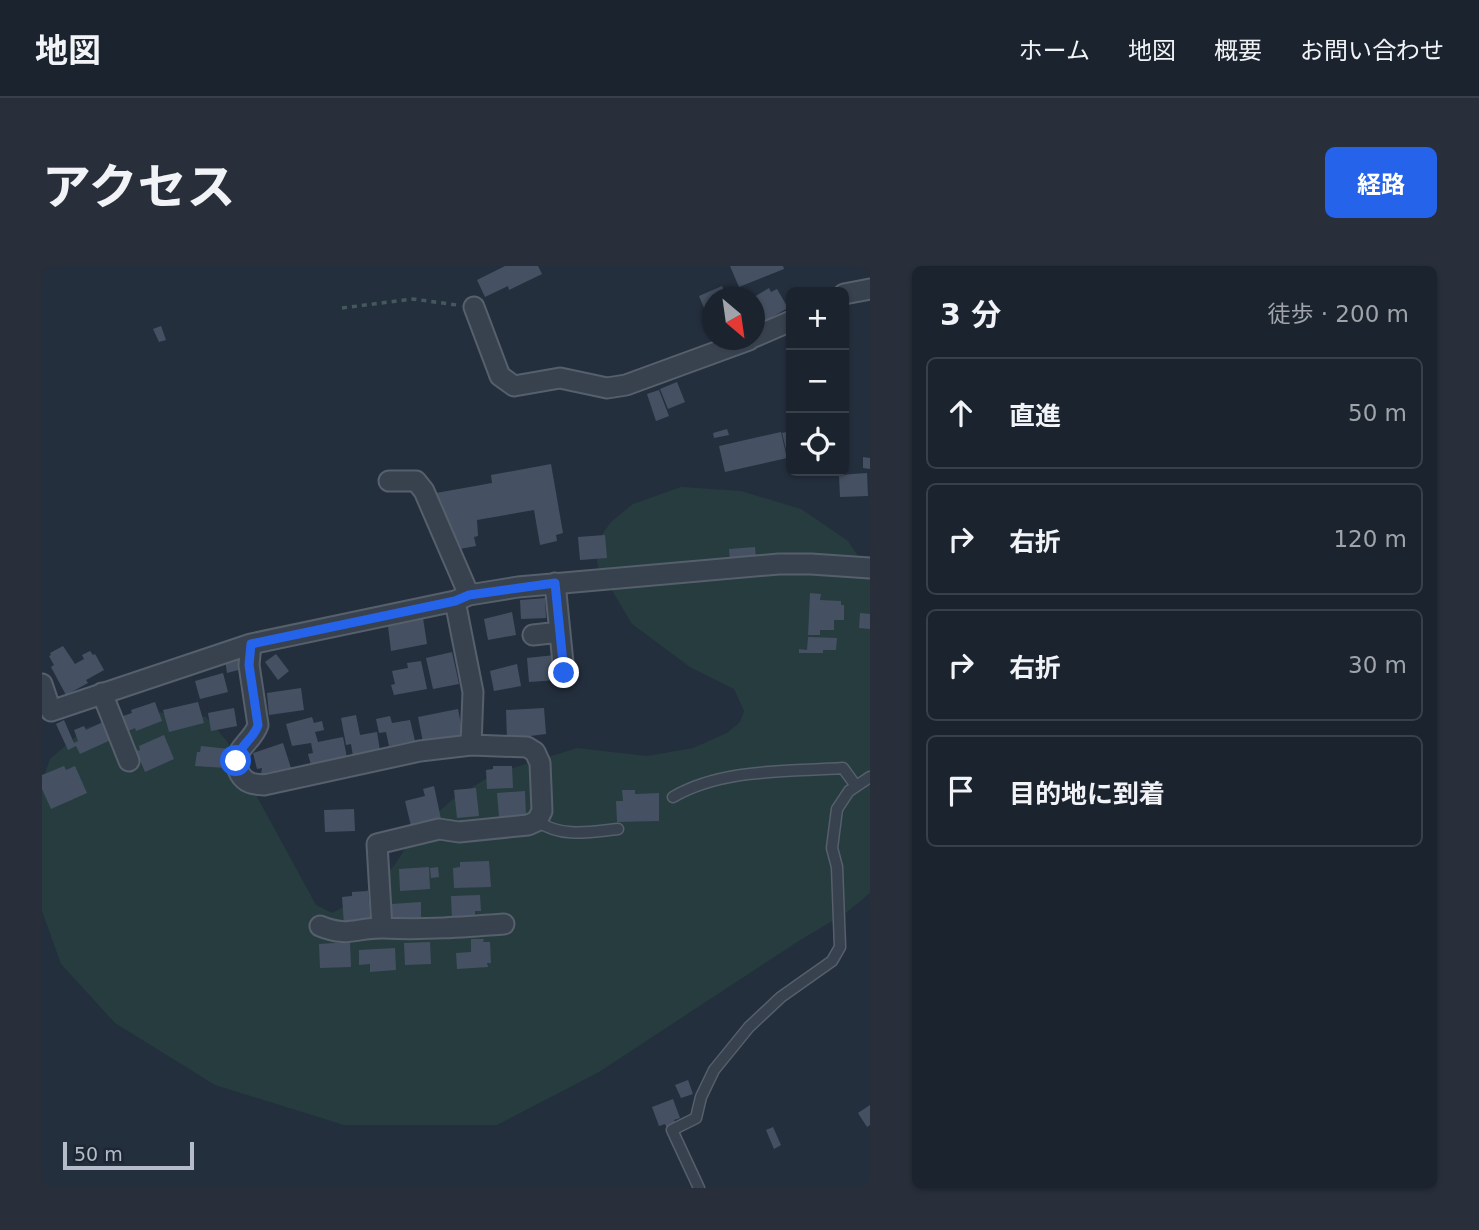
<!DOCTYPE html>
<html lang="ja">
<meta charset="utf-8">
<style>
:root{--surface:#1b232e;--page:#282f3a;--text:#f1f3f6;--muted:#a0a4aa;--line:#39404a;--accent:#2563eb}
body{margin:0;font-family:"DejaVu Sans","Noto Sans JP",sans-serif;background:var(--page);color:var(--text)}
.controls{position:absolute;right:21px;top:21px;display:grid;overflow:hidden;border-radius:10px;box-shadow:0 2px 5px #0004}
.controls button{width:63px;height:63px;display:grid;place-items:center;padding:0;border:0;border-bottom:2px solid var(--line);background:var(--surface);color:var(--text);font:35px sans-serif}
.compass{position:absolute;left:660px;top:21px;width:63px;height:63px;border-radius:50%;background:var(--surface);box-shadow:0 2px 5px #0004;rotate:151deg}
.scale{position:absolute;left:21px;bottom:18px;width:131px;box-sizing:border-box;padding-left:7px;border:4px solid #b4bcc9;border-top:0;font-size:19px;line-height:24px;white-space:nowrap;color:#b4bcc9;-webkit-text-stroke:5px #1d2633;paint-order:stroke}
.stop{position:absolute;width:21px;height:21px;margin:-16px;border:5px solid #2563eb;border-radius:50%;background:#fff}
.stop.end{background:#2563eb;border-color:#fff;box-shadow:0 2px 7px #0008}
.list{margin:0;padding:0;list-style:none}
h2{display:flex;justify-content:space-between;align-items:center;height:91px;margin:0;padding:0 28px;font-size:30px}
h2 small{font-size:23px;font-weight:400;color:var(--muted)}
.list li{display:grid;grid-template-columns:46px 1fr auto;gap:21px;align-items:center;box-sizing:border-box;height:112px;margin:0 14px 14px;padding:0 14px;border:2px solid var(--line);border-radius:10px}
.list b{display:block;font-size:26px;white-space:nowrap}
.list em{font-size:23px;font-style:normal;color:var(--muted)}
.icon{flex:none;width:38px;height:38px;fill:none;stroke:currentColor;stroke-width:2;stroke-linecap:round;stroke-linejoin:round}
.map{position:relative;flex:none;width:828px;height:922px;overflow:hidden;border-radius:10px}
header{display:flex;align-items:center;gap:42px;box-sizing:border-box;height:98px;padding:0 35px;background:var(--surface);border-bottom:2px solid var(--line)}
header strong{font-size:33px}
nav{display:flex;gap:38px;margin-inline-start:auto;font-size:24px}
.intro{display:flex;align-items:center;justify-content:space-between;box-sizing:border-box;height:168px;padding:0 42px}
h1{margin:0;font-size:49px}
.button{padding:18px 32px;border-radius:10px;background:var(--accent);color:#fff;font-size:24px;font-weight:700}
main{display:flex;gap:42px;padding:0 42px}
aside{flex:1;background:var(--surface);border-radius:10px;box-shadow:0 2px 5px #0004}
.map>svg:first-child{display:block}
.green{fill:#263c3f}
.building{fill:#455162}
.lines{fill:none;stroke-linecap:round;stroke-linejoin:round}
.lane-casing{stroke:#565f6c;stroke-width:13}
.street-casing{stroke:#565f6c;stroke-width:23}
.path{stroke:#44595c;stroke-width:3.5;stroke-dasharray:5 5;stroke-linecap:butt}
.lane{stroke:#38414e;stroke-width:10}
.street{stroke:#38414e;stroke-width:19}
.route{stroke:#2563eb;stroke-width:9}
</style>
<header>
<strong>地図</strong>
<nav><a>ホーム</a><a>地図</a><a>概要</a><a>お問い合わせ</a></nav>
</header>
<div class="intro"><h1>アクセス</h1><a class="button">経路</a></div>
<main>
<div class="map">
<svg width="828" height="922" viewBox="0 0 828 922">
<rect width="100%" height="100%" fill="#242f3e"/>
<path class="green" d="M639,221L699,225L759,243L806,275L828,308V627L805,646L755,676L557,806L455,859H302L173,819L73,757L19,698L0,645V516L8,493L44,462L102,445L164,451L184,474L274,639L290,647L310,637L352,600L373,567L411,533L452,508L535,482L605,490L651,482L685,467L698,456L702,445L692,423L648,401L590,358L556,301L553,278L569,256L591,238Z"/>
<path class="building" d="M463,0H496L500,8L467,24L466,20L443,31L435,14Z
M688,0H741L742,3L697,21Z
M680,20L685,32H670V61L657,30Z
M727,22L729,26L735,23L746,42L719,57L712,45V31Z
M119,60L124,74L117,76L111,63Z
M635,116L643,136L626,143L618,123Z
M617,124L627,150L614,155L605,128Z
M685,163L687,169L672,172L671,167Z
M749,165V192H746L740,167Z
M739,166L745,192L683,206L677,180Z
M821,191L828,192V203L821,202Z
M509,198L521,267L514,269L515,275L498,279L492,244L435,254L436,270L432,271L434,280L407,285L394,227L450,217L449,209Z
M825,207L826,230L798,231L797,209Z
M563,269L565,292L538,294L536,271Z
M713,281L714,293L688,296L687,283Z
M768,327L779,328L778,334L799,335V339H802V354H792V364H778V369H766Z
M503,332L504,352L479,353L478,334Z
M470,346L474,369L446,374L442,353Z
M818,347L828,348V363L817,362Z
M381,352L385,378L349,385L346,360Z
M766,371L795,372L794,384H781V387H757V383L765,384Z
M21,380L33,398L42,393L40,389L48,385L51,389L53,388L62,404L44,414L46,417L24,429L9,401L12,399L7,390L9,389L8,387Z
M410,386L417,418L391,423L384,392Z
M199,388L200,403L185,407L183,394Z
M234,388L247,405L236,414L223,396Z
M513,389L515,414L487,416L485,392Z
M379,395L385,423L352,429L349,419L353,418L350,405L366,402L365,397Z
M475,398L479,420L452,425L448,405Z
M181,407L186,426L158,433L153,415Z
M259,422L262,444L227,449L225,427Z
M113,436L120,455L94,465L93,462L86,465L81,450L90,447L89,444Z
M156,436L162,457L127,466L121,444Z
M192,442L195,460L169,465L166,447Z
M502,442L504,468L465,473L464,444Z
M416,443L421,469L381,476L376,451Z
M314,449L318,469L335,466L338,485L311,490L309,478L304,479L299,452Z
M348,450L350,457L368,454L373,475L347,480L344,466L337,467L334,453Z
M270,451L272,457L280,455L282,464L273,466L276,476L301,471L305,492L269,499L266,488L271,487L269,477L250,480L244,458Z
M22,454L32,477L36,475L32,464L42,460L44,464L63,455L71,473L38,488L34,480L26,484L14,458Z
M122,469L132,493L103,506L94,485L98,484L97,480Z
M241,477L249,502L219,508L220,502L215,503L211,487Z
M159,480L187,483L184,502L153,500L155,486H158Z
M22,500L24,504L33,500L45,527L9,543L0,523V509Z
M451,500H470L471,522L445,523L444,504L451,503Z
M392,520L399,553L369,560L363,535L383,530L381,523Z
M434,522L437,550L415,552L412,524Z
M580,524H593V528L617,527V555L575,556L574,535H581Z
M483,525L484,550L457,551L455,527Z
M312,543L313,565L283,566L282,544Z
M447,595L449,621L412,622L411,602L418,601V596Z
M387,601L388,623L358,625L357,603Z
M396,601L397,611L389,612L388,602Z
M326,625L328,652H324V657L302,659L300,631L310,630V626Z
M438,629L439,645H433V652L410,653L409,630Z
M379,636V654L350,655L349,638Z
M429,673H442L441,676H448L449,697H445L446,701L415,703L414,687L429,686Z
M308,676L309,701L278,702L277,678Z
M388,676L389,698L363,699L362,677Z
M353,682L354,704L328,706V698L317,699V684Z
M646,814L651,828L639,832L633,819Z
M631,833L638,852L632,854L634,859L625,862L623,858L617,860L610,841Z
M828,839V859L825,861L816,847Z
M731,861L739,879L732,883L724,864Z"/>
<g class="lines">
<defs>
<path id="lane" d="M631,531C681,502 745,506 801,502L814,520
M495,555C520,572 547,566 576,563
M657,922L630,864L654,852L659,831L672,804L707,761L739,731L790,695L798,681L795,601L790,582L795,543L807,525L828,511"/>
<path id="street" d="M802,28L828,23
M432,41L458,110L472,120L518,112L565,122L584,119L707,74
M712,71L749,55
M347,215H374L382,225L427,329
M513,317L522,407
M413,335L431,426L429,479
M491,369L518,366
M209,378L207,399L216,459C210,478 185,485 198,508C204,518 212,518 222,519L378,485L429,479L485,481L493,486L498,497L500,545L495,555L486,559L417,566L397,563L335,578L340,662
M0,418L9,445L209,378L413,335L427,329L476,321L737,298H769L828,302
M60,427L87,495
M278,660C307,672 314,661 342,662C382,664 422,661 462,658"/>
</defs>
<use href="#lane" class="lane-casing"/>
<use href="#street" class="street-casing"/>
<path class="path" d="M300,42L371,33L415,39"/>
<use href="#lane" class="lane"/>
<use href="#street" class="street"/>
</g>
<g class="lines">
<path class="route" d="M194,495C198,478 212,473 216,459L207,399L209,378L413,335L427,329L513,317L522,407"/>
</g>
</svg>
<div class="controls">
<button>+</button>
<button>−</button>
<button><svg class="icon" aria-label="locate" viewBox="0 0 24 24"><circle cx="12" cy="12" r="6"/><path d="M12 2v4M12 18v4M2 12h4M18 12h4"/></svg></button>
</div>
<svg class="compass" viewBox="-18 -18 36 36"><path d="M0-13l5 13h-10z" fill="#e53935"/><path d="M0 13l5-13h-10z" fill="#a0a4aa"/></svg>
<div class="scale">50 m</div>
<div class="stop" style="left:194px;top:495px"></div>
<div class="stop end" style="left:522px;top:407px"></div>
</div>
<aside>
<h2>3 分<small>徒歩 · 200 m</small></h2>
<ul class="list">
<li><svg class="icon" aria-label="ahead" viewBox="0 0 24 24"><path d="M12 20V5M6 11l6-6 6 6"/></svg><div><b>直進</b></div><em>50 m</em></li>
<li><svg class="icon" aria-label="right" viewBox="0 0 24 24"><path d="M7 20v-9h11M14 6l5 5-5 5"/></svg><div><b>右折</b></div><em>120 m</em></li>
<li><svg class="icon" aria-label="right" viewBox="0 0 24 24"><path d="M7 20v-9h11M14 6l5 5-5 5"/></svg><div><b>右折</b></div><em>30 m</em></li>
<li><svg class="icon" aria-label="arrive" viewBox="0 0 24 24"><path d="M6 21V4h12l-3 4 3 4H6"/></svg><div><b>目的地に到着</b></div></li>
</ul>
</aside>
</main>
